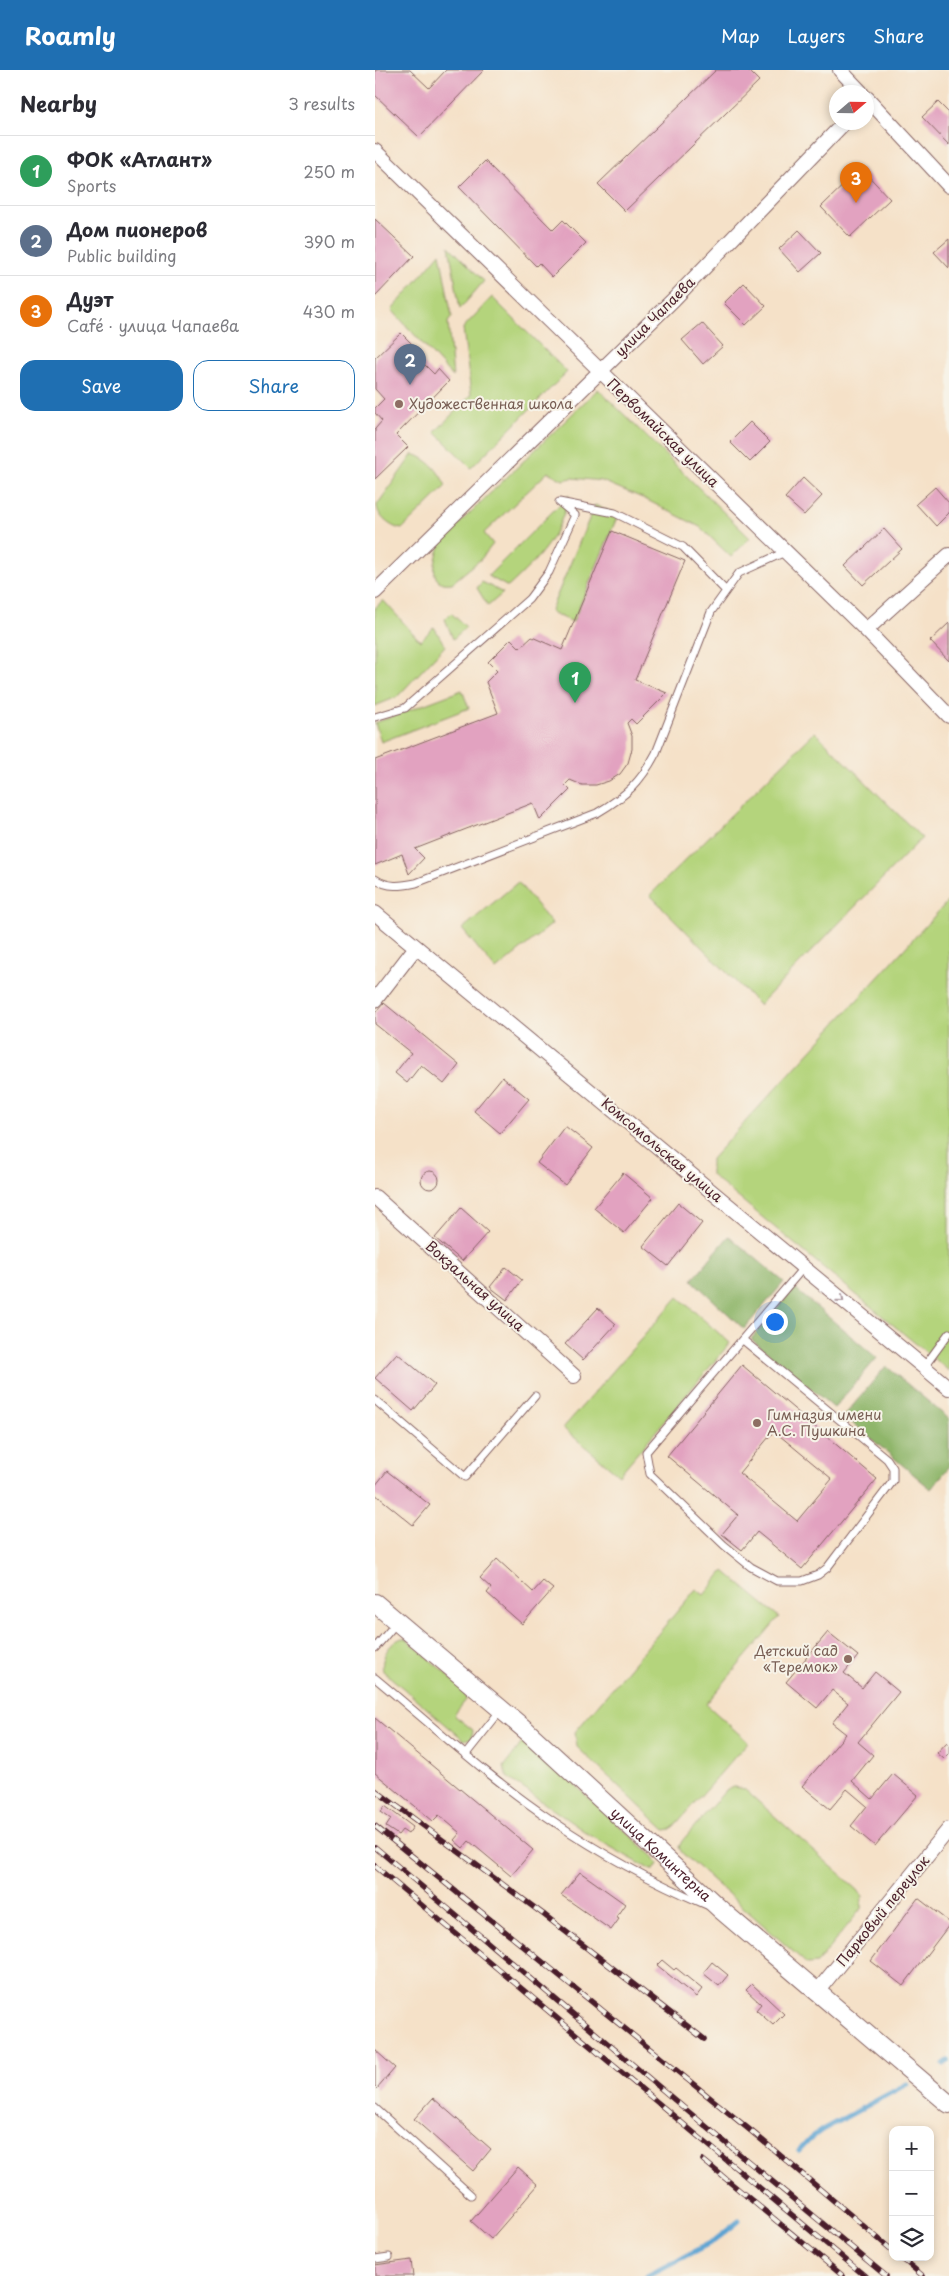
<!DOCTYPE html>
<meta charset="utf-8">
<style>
:root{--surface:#fff;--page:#f7f7f7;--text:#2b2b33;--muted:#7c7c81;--line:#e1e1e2;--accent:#1f6fb2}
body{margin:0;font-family:"Playpen Sans",sans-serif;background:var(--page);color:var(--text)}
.controls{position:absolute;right:15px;bottom:15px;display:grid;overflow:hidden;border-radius:10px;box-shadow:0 2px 8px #0003}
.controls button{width:45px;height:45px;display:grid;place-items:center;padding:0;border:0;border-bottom:1px solid var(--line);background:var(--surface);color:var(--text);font:25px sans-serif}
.compass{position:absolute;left:454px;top:15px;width:45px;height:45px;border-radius:50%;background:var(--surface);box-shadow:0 2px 8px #0003;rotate:70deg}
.you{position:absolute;left:399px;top:1251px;width:18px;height:18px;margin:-12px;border:4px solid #fff;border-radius:50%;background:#1a73e8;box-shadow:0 0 0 8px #1a73e833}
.badge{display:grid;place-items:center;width:32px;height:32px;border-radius:50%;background:var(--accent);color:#fff;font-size:16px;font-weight:700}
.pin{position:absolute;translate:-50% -41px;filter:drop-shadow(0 1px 2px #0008)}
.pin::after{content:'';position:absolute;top:26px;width:18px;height:15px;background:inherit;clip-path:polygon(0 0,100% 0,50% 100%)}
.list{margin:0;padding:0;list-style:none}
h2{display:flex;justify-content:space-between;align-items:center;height:65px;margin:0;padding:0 20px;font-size:21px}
h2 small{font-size:16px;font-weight:400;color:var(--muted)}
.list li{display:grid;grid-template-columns:32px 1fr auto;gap:15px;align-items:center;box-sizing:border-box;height:70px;padding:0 20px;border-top:1px solid var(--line)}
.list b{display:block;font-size:19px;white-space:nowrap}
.list p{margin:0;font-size:16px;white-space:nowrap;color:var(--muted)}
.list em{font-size:16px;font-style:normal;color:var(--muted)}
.actions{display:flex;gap:10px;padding:15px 20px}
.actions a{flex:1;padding:11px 0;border:1px solid var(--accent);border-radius:15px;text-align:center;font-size:18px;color:var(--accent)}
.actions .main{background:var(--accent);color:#fff}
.icon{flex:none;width:28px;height:28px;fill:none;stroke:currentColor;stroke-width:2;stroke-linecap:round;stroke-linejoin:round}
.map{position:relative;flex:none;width:574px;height:2206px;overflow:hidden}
header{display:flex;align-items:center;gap:30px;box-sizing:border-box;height:70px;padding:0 25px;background:var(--accent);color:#fff}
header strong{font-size:24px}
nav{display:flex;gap:28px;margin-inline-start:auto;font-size:18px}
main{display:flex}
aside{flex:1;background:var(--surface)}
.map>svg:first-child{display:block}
.green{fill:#b4d47b;stroke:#7f7a53}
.forest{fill:#8fb66b;stroke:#6c6a4b}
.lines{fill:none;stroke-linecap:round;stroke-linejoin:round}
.stream{stroke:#5ba3d2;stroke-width:5}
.building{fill:#e2a2c0;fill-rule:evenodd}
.service-casing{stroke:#866362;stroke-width:9}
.minor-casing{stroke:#866362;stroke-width:16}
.tertiary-casing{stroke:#866362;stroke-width:20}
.service{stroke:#fff;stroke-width:7}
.minor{stroke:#fff;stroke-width:14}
.tertiary{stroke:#fff;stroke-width:18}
.rail-casing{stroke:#4a1f2b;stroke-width:5.5}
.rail{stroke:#f7f3e8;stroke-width:4;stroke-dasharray:11;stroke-linecap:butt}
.oneway{stroke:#ae9aa0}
.education-dot{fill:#8d6e63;stroke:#f7f3e8;stroke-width:2}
.labels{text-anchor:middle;stroke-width:4;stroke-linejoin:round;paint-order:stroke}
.street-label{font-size:14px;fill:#4a1f2b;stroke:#f7f3e8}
.education-label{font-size:14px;fill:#785e54;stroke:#f7f3e8;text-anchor:start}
</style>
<header>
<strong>Roamly</strong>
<nav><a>Map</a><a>Layers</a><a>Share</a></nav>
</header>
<main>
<aside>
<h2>Nearby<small>3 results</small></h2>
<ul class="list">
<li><span class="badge" style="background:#2e9e5b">1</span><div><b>ФОК «Атлант»</b><p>Sports</p></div><em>250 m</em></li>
<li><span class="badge" style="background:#5c6f8a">2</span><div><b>Дом пионеров</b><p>Public building</p></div><em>390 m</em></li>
<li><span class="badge" style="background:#e8710a">3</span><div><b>Дуэт</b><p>Café · улица Чапаева</p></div><em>430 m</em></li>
</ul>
<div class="actions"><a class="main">Save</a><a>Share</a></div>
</aside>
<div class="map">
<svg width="574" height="2206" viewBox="0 0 574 2206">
<rect width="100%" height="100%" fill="#f7f3e8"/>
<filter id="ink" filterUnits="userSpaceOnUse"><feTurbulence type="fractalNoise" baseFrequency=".02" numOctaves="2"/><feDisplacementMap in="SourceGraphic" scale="10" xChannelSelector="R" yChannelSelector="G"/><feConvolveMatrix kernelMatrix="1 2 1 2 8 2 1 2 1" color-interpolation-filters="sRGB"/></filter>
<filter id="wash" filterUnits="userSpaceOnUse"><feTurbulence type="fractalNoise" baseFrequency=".0096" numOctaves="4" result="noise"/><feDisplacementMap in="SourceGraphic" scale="20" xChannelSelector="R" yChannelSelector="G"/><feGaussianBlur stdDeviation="1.12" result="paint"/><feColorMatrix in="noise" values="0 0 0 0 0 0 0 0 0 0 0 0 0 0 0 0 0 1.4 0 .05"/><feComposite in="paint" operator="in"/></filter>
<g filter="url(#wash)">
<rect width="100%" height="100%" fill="#f5e1c8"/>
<path class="green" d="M74,176L109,211L85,239Z
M65,183L77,247L73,252L78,307L17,240Z
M117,227L192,302L96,398L60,362L96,325L88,258Z
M223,319L375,468L356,487L325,457L270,429L227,411L197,408L188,410L173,402L109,463L118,474L106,489L77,513C48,517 63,483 67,470Z
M38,384C54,389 64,401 71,416L27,459C17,458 2,447 2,435Z
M194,425C185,467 163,489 133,517L113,506Z
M220,435L243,445L198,552L175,542Z
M107,512L128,523L113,536L102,518Z
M8,530L45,571L59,557L70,576L22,627L0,636V538Z
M76,543L91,557L78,569L70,549Z
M87,620L94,638L6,672L0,653Z
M440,662L547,768L384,935L275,825Z
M143,812L177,854L121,900L87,859Z
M574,830V1301L336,1105V1089Z
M303,1227L355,1273L244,1405L188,1358Z
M349,1501L404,1547L331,1634L373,1672L300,1755L296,1759L290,1760L202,1677L200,1662L321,1519L329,1525Z
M27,1568L32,1569L90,1621L91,1630L79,1645L98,1660L97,1668L89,1670L8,1601C5,1588 14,1573 27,1568Z
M151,1671L279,1787L283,1794L279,1800H276L213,1764L132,1707L129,1697L146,1674Z
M359,1717L369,1719L483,1820L487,1826L486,1839L442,1893L432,1894L307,1783L304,1777L307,1771L350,1721Z"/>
<path class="forest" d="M354,1166L409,1212L369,1259L317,1210Z
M419,1218L502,1288L459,1338L376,1269Z
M511,1296L574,1349V1397L556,1419L469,1346Z"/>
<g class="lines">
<path class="stream" d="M569,1994L573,1991
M424,2081L436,2068L447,2060L532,2014
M272,2206L339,2171L364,2151"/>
</g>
<g id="blocks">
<path class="building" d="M0,0H35L54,18L71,0H109L44,67L0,25Z
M341,0H373L384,11L250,141L223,114Z
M563,32L574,43V75L547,47Z
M110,91L178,160L188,150L211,173L177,207L164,193L161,196L84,117Z
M486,98L515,129L475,167L446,137Z
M0,149L39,186L0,227Z
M424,160L446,183L425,202L404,179Z
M574,169V198L559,182Z
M369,213L391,236L371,255L349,233Z
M327,253L348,276L328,294L307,270Z
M26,263L38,275L34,279L59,304L63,299L74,311L21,365L33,377L0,409V359L7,351L0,343V338L9,329L0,319V288Z
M375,352L395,372L375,392L355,372Z
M428,408L447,426L429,445L410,428Z
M560,417L574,433V443L561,456L541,434Z
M509,459L527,479L488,515L470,496Z
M237,461L310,491L260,610L292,623L261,654L256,649L252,653L257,666V679L253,693L245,704L234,711L221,715H207L195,710L190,715L195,720L165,750L158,733L40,779L49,788L34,804L27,784L0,795V690L123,643L111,612L122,601L113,592L136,569L145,578L157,567L187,580Z
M574,553V591L555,571Z
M9,933L84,995L69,1014L46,995L32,1013L20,1003L36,983L0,954V943Z
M127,1007L154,1029L125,1063L99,1041Z
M190,1056L218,1078L190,1115L162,1093Z
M46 1110a9 9 0 1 1 18 0a9 9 0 1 1-18 0Z
M248,1103L278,1128L249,1163L219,1138Z
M303,1133L327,1153L293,1196L268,1176Z
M86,1138L113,1162L87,1191L60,1168Z
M131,1197L147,1210L132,1230L115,1217Z
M223,1238L241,1254L208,1290L190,1274Z
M22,1283L60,1315L38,1341L0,1308Z
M367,1295L502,1409L427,1499L382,1462L367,1480L347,1464L363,1445L292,1386ZM399,1361L457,1409L422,1451L364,1403Z
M12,1401L55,1435L38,1455L0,1424V1416Z
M122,1489L158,1522L168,1511L178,1519L147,1554L112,1523L116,1518L105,1508Z
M453,1562L483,1586L469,1603L487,1618L500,1602L524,1622L483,1672L498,1685L477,1711L497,1729L518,1704L543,1725L500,1776L476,1756L492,1736L472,1719L455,1739L427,1716L471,1664L457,1653L473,1633L457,1620L442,1638L411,1612Z
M0,1648L158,1780L136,1806L94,1771L88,1778L79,1770L85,1763L64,1745L58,1751L0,1703Z
M572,1672L574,1675V1684L569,1689L562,1683Z
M10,1736L38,1757L33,1764L27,1760L23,1765L11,1757L16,1749L6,1742Z
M205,1802L250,1834L241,1847L244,1849L236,1860L186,1825Z
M543,1828L574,1852V1855L528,1916L496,1891Z
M287,1890L299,1900L301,1898L327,1919L321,1927L282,1895Z
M337,1892L353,1905L344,1916L328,1903Z
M377,1914L409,1944L398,1955L381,1940L386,1934L371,1920Z
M0,1980L20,1998L2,2019L0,2017Z
M58,2028L116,2079L98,2101L39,2049Z
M143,2097L163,2115L116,2169L96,2151Z
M36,2190L38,2206H0V2195Z"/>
</g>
</g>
<g filter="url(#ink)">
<use href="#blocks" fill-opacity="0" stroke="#866362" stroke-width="1"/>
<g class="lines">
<defs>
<path id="service" d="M0,647L30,638L154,529L174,502L200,445L184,432L240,443L308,477L351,521
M0,809C13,818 26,816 41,813L222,743C251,726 266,712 281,683L336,542L364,503L410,482
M368,1270L512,1389L518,1398V1411L452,1498L443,1505L427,1511H402L376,1497L349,1475L275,1404L271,1382L429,1197
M549,1297L574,1263
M0,1330L90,1407L160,1326
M0,1578L22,1552
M0,1608C58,1656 115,1709 178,1751C226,1784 278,1812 332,1835
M91,1684L126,1640
M0,2038L96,2125
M0,2189L14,2187"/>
<path id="minor" d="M465,0L486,22
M492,28L574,116
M0,81L491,560L574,646
M0,522L299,229L470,52
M491,560L574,485
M0,843L574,1318
M0,930L41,877
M0,1127L199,1306
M441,1923L574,1759"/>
<g id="tertiary">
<path id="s1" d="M0,1533L153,1662L346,1840L574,2034"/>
</g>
</defs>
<use href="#service" class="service-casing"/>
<use href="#minor" class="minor-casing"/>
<use href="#tertiary" class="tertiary-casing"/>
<use href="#service" class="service"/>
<use href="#minor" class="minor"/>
<use href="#tertiary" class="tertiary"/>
<defs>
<path id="rail" d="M0,1720L168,1844L329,1969
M0,1756L381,2065L518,2181
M0,1777L321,2048L511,2206
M0,1796L490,2206
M328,2090L468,2206
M525,2187L548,2206"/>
</defs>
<use href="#rail" class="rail-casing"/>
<use href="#rail" class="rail"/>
</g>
<defs><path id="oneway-chevron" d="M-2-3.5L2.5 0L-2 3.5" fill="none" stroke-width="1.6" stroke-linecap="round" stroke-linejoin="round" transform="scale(1.25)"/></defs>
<use class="oneway" href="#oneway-chevron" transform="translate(466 1229) rotate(40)"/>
</g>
<g class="education-dot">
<circle cx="24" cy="334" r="5"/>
<circle cx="382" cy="1353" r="5"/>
<circle cx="473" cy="1589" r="5"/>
</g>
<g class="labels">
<g class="street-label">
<text transform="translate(280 247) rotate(-45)" y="5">улица Чапаева</text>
<text transform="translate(288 363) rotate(44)" y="5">Первомайская улица</text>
<text transform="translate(287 1080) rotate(40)" y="5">Комсомольская улица</text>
<text transform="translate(100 1216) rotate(42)" y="5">Вокзальная улица</text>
<text dy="5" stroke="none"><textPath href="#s1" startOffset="381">улица Коминтерна</textPath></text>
<text transform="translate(508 1841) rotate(-51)" y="5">Парковый переулок</text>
</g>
<g class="education-label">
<text x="34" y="339">Художественная школа</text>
<text x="392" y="1350">Гимназия имени<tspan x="392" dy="16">А.С. Пушкина</tspan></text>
<text x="463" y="1586" text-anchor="end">Детский сад<tspan x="463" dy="16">«Теремок»</tspan></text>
</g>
</g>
</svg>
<div class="controls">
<button>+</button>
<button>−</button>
<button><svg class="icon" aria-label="layers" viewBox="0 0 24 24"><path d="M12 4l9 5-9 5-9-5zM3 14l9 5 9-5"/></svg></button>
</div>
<svg class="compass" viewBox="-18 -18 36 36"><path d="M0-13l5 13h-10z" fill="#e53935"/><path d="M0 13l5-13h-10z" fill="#7c7c81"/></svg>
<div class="you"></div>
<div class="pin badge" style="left:200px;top:633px;background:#2e9e5b">1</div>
<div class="pin badge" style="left:35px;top:315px;background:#5c6f8a">2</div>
<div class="pin badge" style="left:481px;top:133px;background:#e8710a">3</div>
</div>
</main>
